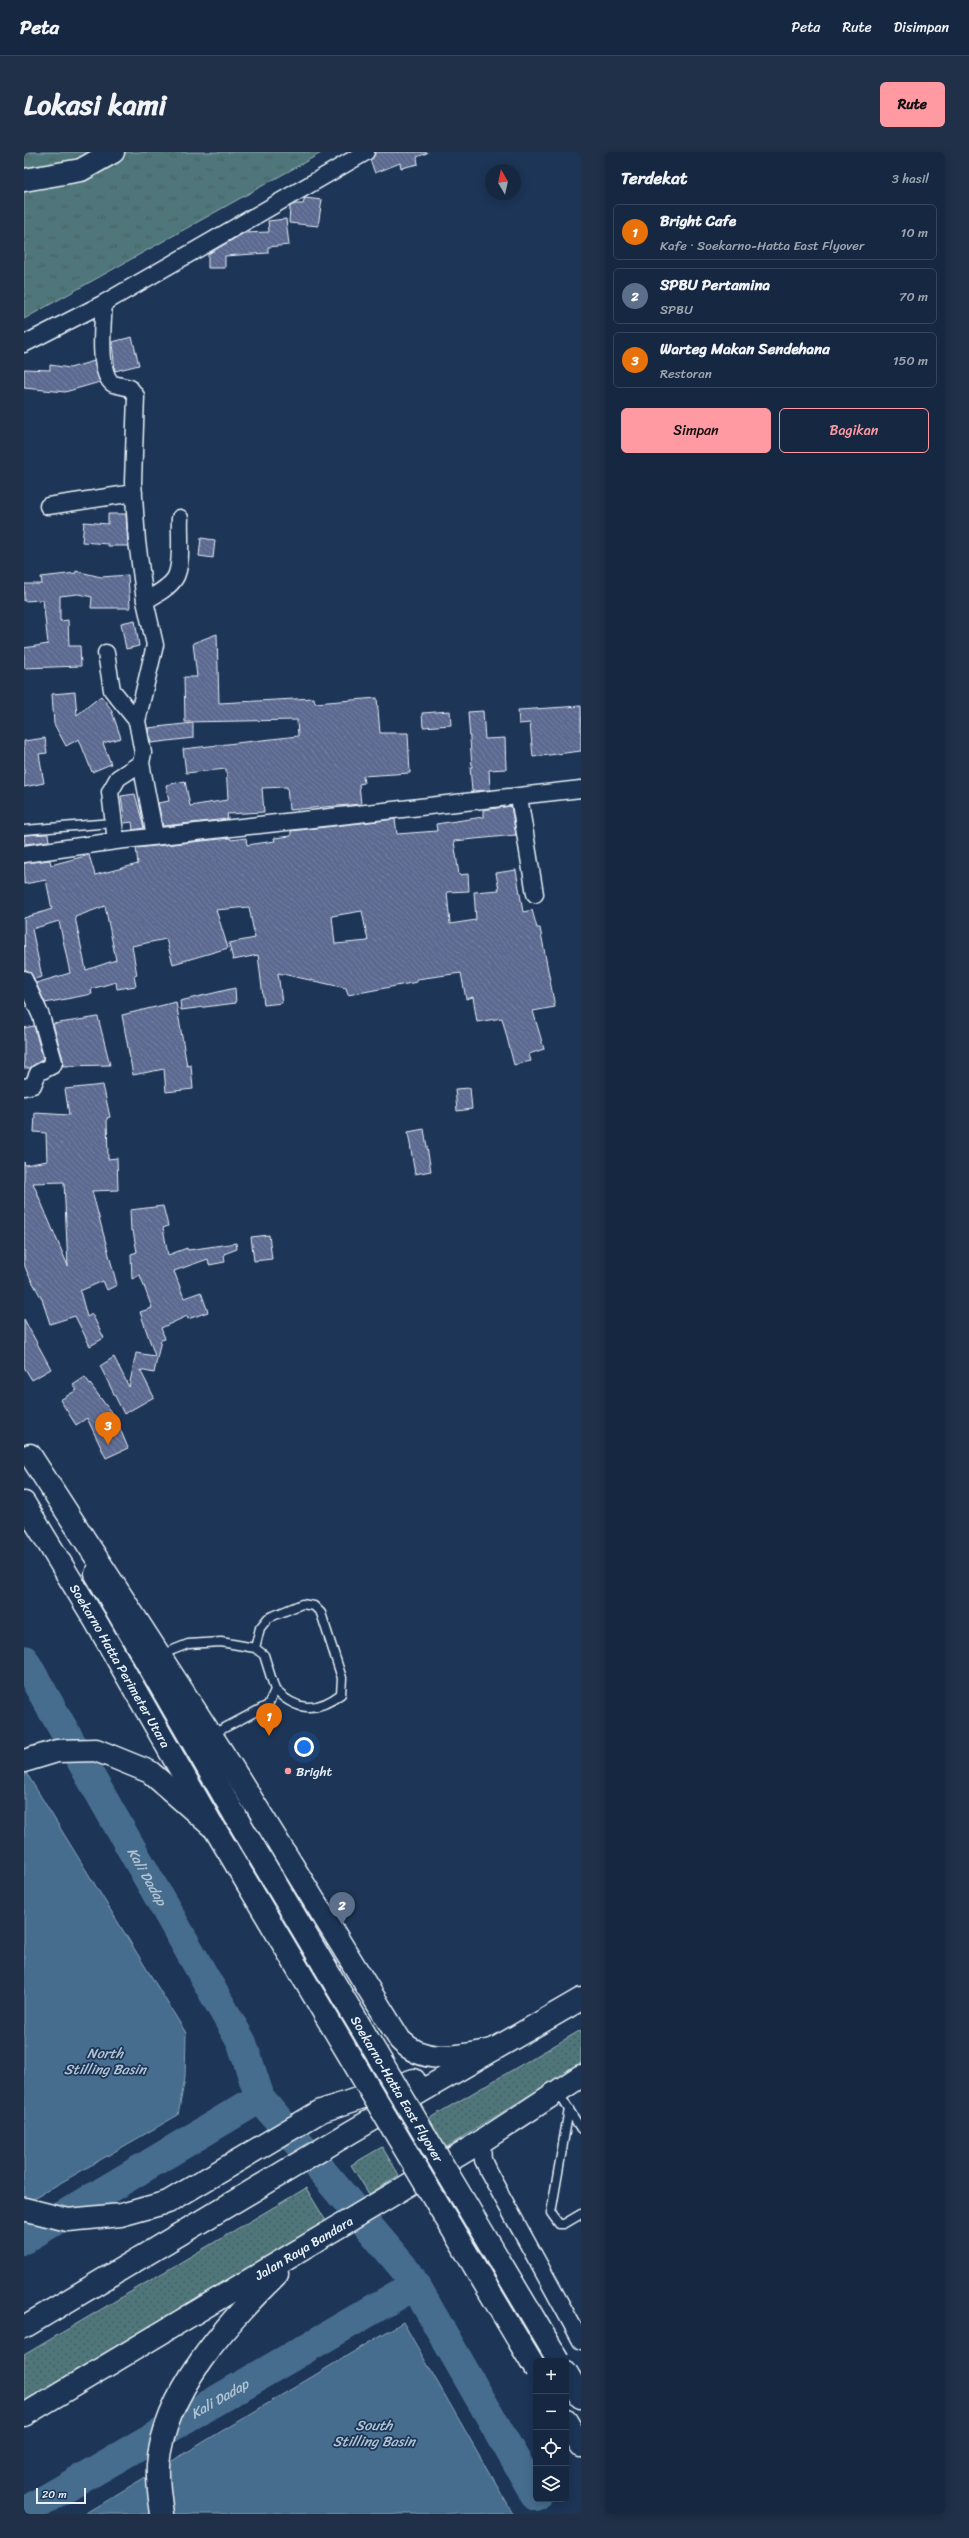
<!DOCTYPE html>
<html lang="id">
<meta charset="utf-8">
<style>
:root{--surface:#162841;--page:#1f3048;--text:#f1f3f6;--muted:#9ea6b1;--line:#35445a;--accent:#ff9aa2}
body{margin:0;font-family:Sriracha,sans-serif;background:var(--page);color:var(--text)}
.controls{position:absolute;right:12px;bottom:12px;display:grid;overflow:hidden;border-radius:6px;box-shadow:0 2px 10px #0003}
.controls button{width:36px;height:36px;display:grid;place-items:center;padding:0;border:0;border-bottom:1px solid var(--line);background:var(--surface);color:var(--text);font:20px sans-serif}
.compass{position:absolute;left:461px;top:12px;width:36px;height:36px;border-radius:50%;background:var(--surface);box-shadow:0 2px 10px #0003;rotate:351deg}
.scale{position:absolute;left:12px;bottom:10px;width:50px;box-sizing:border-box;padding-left:4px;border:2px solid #e8f1f8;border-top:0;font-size:11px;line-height:14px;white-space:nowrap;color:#e8f1f8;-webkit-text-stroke:3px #1d3557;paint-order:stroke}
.you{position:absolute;left:280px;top:1595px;width:14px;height:14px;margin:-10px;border:3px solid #fff;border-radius:50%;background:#1a73e8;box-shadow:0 0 0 6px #1a73e833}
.badge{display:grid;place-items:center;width:26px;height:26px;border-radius:50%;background:var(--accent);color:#fff;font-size:13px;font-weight:700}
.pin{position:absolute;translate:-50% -33px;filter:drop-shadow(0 1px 2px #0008)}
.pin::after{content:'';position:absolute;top:21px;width:14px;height:12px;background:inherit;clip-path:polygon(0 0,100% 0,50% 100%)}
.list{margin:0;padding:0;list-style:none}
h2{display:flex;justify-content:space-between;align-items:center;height:52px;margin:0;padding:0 16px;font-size:17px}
h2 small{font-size:13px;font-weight:400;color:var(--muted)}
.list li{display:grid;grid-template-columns:26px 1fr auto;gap:12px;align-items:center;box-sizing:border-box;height:56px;margin:0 8px 8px;padding:0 8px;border:1px solid var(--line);border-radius:6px}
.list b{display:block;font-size:15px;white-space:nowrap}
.list p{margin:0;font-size:13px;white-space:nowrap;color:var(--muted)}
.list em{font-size:13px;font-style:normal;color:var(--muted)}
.actions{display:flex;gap:8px;padding:12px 16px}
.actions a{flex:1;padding:9px 0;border:1px solid var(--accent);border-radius:6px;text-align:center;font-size:14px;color:var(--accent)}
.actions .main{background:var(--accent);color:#111}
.icon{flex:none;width:22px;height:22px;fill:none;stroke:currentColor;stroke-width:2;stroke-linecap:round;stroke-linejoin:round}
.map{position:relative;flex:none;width:557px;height:2362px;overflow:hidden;border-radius:6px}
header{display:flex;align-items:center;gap:24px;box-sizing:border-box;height:56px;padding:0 20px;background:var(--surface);border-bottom:1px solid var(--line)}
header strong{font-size:19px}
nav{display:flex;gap:22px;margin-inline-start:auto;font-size:14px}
.intro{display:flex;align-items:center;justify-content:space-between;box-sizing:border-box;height:96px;padding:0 24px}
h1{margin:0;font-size:28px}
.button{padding:10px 18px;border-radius:6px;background:var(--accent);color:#111;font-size:14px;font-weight:700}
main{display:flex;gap:24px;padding:0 24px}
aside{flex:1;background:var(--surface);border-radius:6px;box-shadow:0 2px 10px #0003}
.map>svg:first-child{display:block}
.grass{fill:url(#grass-tufts);stroke:#9cb4b9}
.park{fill:url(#park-dots);stroke:#9cb4b9}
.water{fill:#466d8e;stroke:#87a2b8}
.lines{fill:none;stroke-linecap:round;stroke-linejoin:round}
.river{stroke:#466d8e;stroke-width:30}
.building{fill:url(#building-back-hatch);stroke:#e8f1f8;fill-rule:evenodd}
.service-casing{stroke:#e8f1f8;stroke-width:11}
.minor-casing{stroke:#e8f1f8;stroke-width:19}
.secondary-casing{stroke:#e8f1f8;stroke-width:25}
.primary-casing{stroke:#e8f1f8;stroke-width:25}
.service{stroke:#1d3557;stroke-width:8}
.minor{stroke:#1d3557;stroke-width:16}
.secondary{stroke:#1d3557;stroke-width:22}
.primary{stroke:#1d3557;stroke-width:22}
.secondary-bridge-casing{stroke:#e8f1f8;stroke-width:25;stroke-linecap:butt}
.secondary-bridge{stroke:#1d3557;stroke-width:22}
.poi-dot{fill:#ff9aa2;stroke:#1d3557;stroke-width:1.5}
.labels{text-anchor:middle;stroke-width:3.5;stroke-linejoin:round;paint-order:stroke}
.street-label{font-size:13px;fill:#e8f1f8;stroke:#1d3557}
.poi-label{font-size:13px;fill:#e8f1f8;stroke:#1d3557;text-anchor:start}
.water-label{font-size:14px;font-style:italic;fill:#afc3d3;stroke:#1d3557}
</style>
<header>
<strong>Peta</strong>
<nav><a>Peta</a><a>Rute</a><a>Disimpan</a></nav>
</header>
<div class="intro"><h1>Lokasi kami</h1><a class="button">Rute</a></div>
<main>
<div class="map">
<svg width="557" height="2362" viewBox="0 0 557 2362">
<defs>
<pattern id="grass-tufts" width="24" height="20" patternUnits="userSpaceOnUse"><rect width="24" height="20" fill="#4f767a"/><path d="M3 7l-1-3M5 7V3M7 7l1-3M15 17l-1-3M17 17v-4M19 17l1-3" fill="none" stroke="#4a5f62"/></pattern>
<pattern id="park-dots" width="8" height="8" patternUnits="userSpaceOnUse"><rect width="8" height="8" fill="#4f767a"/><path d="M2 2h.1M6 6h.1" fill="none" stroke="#4a5f62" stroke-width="1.8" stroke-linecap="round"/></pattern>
<pattern id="building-back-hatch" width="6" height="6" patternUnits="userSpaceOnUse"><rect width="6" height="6" fill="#5c6a91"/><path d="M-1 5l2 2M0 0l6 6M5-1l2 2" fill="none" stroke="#7380a1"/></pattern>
</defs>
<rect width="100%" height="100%" fill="#1d3557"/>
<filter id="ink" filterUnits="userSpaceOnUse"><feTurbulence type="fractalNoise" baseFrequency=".025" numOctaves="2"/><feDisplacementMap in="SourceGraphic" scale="8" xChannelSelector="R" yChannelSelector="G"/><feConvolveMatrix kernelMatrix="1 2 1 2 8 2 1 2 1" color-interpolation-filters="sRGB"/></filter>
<g filter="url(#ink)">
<path class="grass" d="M0,0H299L0,167Z"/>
<path class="park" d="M557,1878V1911L421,1996L404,1967Z
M358,1995L375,2023L345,2042L327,2013Z
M282,2036L302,2069L0,2249V2203Z"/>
<path class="water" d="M0,1617L162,1881L161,1926L154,1963L0,2052Z
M379,2170L489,2362H60Z"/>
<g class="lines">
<g class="river">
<path id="s1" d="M0,1508L218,1891L236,1946L384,2121L512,2344"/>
<path d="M0,2087L236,1946"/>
<path id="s2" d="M0,2360L391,2133"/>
</g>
</g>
<path class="building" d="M352,0H403V1L393,5L394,12L377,16L376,11L351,21L346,8Z
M281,46L298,48L294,74L265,71L266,54L271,52H279Z
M262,67L265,93L244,95V101L201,104V116H184V102L220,81L245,80L244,69Z
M108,185L115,213L91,219L88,190Z
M70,209L76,230L41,240L0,236V217L26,218V213L46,216Z
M84,362H102L104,394H84V392L58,390L60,370L84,372Z
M177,386L191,388L189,406L175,404Z
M52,419L77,425L104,423L106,456H67L68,445L54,442L36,444V469L44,468L45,494H56L57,514L0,516V496L24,492L19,448L0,449V432H18L17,425L52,421Z
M111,468L115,494L102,497L97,471Z
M193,482L195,551L290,546L291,551L353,546L356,581H384L386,621L339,624L340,631L335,632L337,652L265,658L263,635L238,636L240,660L203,662L204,667L139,674L134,651L145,649L142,633L161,629L166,654L203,648L204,646L202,617L162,621L159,597L274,584L273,568L161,570L160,525H173L169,491Z
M51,540L53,563L77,544L87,557L97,586L79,591L87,612L68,620L55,587L42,594L30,572L28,542Z
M557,554V599L509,605L506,571L495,572L494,558Z
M426,559L427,573L399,575L398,561Z
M459,559L461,587L481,586L482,617L465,618L466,638L448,639L446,615H448L444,560Z
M169,571V586L127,591L124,576Z
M21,586L23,601L15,602L20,631L0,635V589Z
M111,642L120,676L109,678L108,670L101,671L97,644Z
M487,654L492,683L430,689L435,723L444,722L445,739L423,740L426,772L452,768L450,740L475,738L472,721L492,718L499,760L508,758L513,776H516L531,855L509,859L520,897L505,902L507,909L490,913L478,866L453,870L449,845L442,847L437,821L393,827V830L324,843L322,836L254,821L258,851L240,853L234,803L209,808L205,791L231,786L225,755L192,758L204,796L149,812L142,787L108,794L113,823L110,824L112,834L93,837L92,830L67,837L68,842L21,851L12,831L46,821L35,769L8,777L18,825L10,827L6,820L1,818L0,766L28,757L22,728L0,732V711L26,708L27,713L65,703L71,723L114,712L112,696L206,686L207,688L222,686L223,693L251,689L250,686L267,684V679L371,667L373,682L413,679L412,672L459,665V658ZM81,754L92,808L62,818L51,765ZM338,759L344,789L311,792L308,764Z
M24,682L25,689L1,692L0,683Z
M211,836L212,851L157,858L156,849Z
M152,850L163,914L167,913L169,937L142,940L140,917L109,923L98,863Z
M74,865L86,913L39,914V907L29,872Z
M10,874L19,907L7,916H0V876Z
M79,933L86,965L83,966L84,1007L93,1006L94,1038L68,1039L93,1133L83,1138L79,1129L56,1139L63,1165L68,1162L80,1186L66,1194L51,1164L26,1172L18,1147L4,1122L0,1112V1010L1,1013L23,1009L22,981L10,980L11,961L45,963L41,937ZM40,1030L44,1114L9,1031Z
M446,936L448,957L433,959L431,937Z
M400,977L407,1019L391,1022L384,980Z
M139,1054L144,1074L139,1076L144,1103L163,1096L164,1098L212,1091L213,1097L200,1102L201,1110L185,1113L184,1107L150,1119L160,1146L177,1140L184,1160L164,1167L163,1164L137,1176L141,1187L137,1188L130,1221L116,1218L130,1245L100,1262L76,1214L90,1205L105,1235L112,1201L131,1204L116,1160L128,1156L116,1123L108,1127L107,1102L113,1100L109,1079H107L106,1058Z
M245,1083L248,1107L230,1109L227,1085Z
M0,1167L27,1217L8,1228L0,1215Z
M61,1225L92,1267L104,1296L82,1306L63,1266L52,1273L36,1248L53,1238L49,1233Z"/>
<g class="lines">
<defs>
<path id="service" d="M0,678L88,671
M231,1496L236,1476L244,1466L278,1452L290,1454L297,1461L318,1526L317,1542C292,1561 273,1559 251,1538
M136,1503L164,1492L197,1490L231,1496L240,1503L251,1538L244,1553L187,1583
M534,1940L557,1977
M545,1957L527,2061L535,2072H540L557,2062"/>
<path id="minor" d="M80,151C79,169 73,221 89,232L106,236L112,244L109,330L113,389L121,449L131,493L113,569
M0,192L80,151L342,0
M24,354L110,341
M121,449C131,443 145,436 151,426C159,413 155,381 156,366
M82,501L88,538L113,569L119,601L117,611L131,684
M495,645L511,742
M92,689L86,640L94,626L117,611
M0,702L92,689L557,637
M0,827L17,864L30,910L29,913L14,921L9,933L0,935
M458,1989L459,2008L464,2019L557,2189"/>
<g id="secondary">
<path d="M0,28L57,18L89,0"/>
<path id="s3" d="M0,1351L71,1468L188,1673"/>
<path d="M72,1422L212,1665"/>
<path d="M542,2220L557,2245"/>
<path d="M542,2269L557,2294"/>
</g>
<g id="primary">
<path d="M6,1303L209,1617L376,1888C401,1914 436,1904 468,1898"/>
<path d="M0,1609L33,1599L72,1598L126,1620L191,1677"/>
<path d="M0,2057L44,2068L97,2063L144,2050L297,1959L390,1928"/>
<path d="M0,2175L327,1980L557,1847"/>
<path id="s4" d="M0,2263L458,1989L557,1924"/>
<path d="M138,2362C136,2346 133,2330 134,2313C140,2240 203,2171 253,2122"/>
</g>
</defs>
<use href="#service" class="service-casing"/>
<use href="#minor" class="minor-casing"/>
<use href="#secondary" class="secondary-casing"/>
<use href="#primary" class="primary-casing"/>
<use href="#service" class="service"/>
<use href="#minor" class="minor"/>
<use href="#secondary" class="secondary"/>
<use href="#primary" class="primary"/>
<defs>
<g id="secondary-bridge">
<path id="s5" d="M212,1665L535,2209"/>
<path d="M191,1677L512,2218"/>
</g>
</defs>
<use href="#secondary-bridge" class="secondary-bridge-casing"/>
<use href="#secondary-bridge" class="secondary-bridge"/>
</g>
</g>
<circle class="poi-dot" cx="264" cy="1619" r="4"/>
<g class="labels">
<g class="street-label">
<text dy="5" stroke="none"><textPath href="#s3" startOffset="189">Soekarno Hatta Perimeter Utara</textPath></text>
<text dy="5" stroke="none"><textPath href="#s5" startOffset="316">Soekarno-Hatta East Flyover</textPath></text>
<text dy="5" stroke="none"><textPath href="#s4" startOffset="326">Jalan Raya Bandara</textPath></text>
</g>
<g class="poi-label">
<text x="272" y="1624">Bright</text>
</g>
<g class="water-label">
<text dy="5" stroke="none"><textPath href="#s1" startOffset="249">Kali Dadap</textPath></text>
<text x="81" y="1906">North<tspan x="81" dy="16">Stilling Basin</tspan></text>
<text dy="5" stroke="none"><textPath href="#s2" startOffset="226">Kali Dadap</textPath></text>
<text x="350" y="2278">South<tspan x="350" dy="16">Stilling Basin</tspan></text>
</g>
</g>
</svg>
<div class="controls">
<button>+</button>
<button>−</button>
<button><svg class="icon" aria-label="locate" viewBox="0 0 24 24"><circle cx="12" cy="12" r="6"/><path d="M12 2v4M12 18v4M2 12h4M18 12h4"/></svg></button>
<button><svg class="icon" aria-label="layers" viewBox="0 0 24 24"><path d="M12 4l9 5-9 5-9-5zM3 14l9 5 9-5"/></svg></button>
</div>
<svg class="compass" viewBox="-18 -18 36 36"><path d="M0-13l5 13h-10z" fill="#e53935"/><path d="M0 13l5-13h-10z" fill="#9ea6b1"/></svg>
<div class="scale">20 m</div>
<div class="you"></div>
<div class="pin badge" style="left:245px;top:1584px;background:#e8710a">1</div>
<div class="pin badge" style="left:318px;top:1773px;background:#5c6f8a">2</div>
<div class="pin badge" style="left:84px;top:1293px;background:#e8710a">3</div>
</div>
<aside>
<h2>Terdekat<small>3 hasil</small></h2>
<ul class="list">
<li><span class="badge" style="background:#e8710a">1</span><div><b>Bright Cafe</b><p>Kafe · Soekarno-Hatta East Flyover</p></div><em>10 m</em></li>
<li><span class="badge" style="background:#5c6f8a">2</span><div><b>SPBU Pertamina</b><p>SPBU</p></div><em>70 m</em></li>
<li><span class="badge" style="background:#e8710a">3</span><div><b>Warteg Makan Sendehana</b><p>Restoran</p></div><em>150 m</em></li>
</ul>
<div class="actions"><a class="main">Simpan</a><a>Bagikan</a></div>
</aside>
</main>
